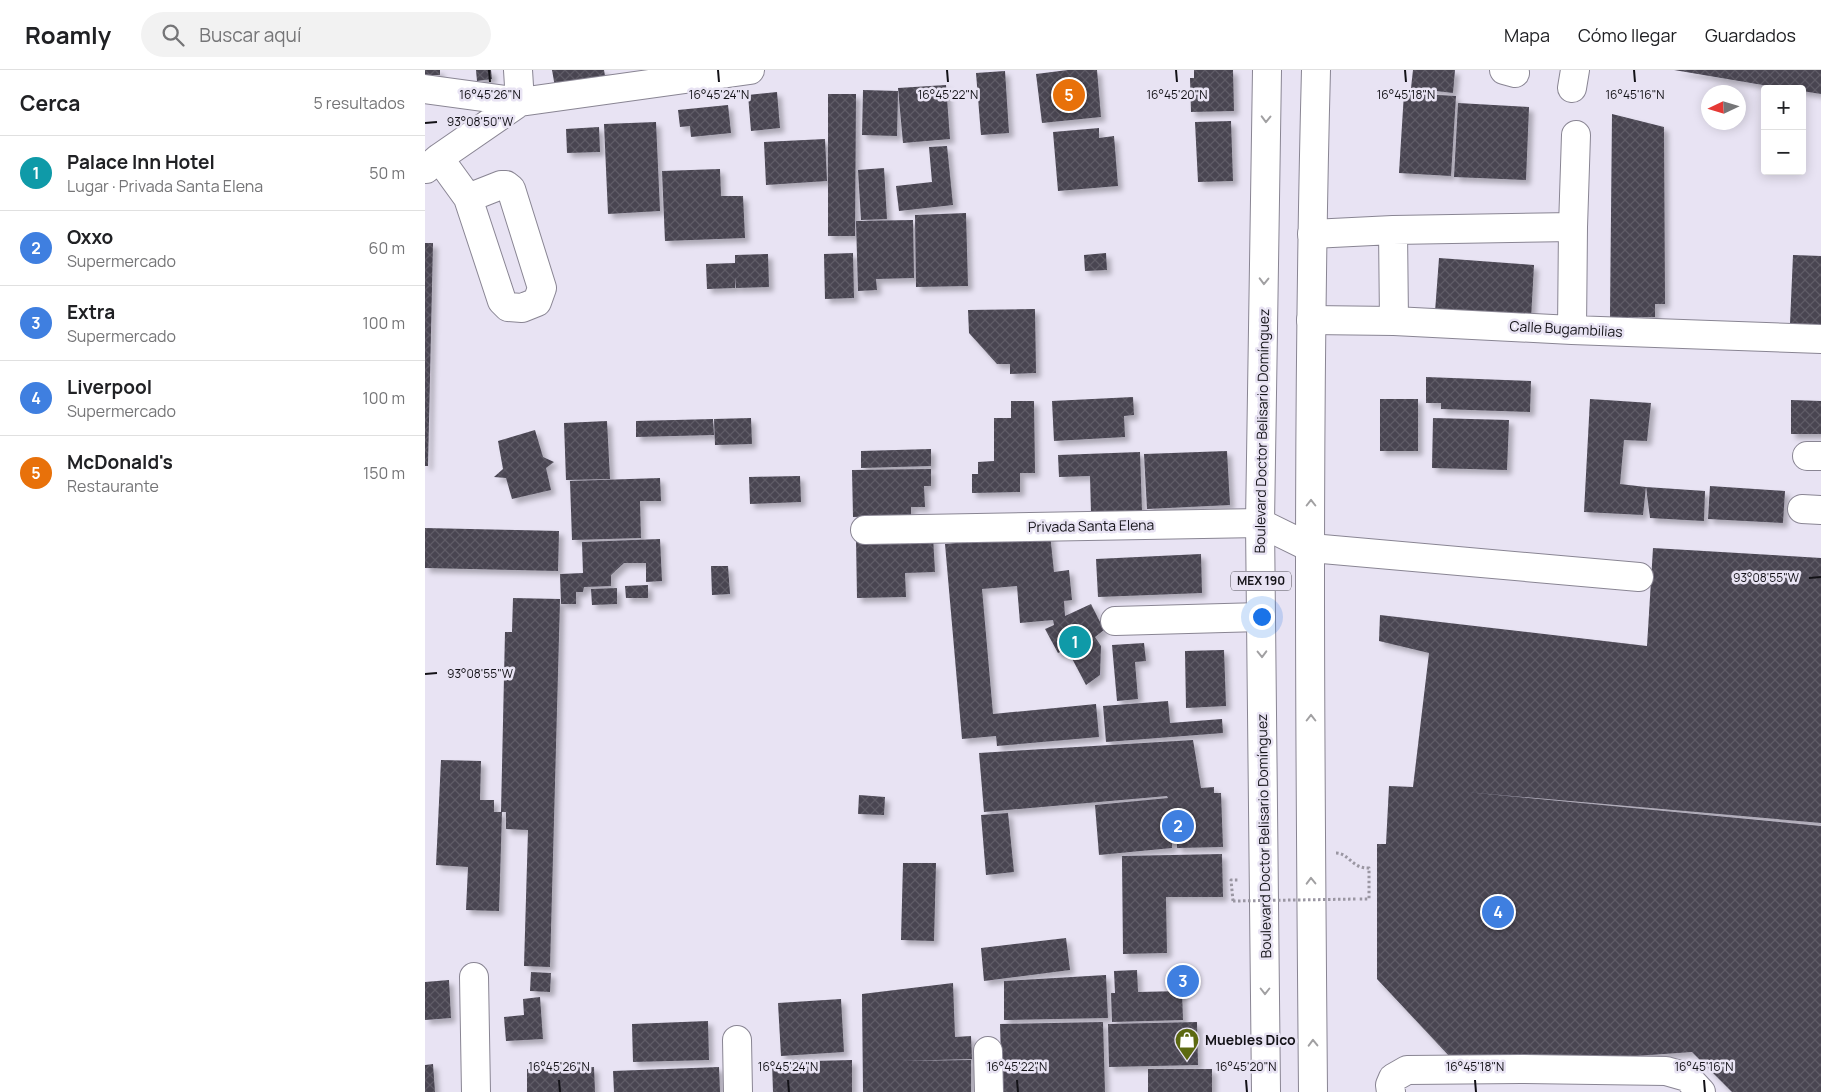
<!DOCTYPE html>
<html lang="es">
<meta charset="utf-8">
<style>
:root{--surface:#fff;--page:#f2f2f2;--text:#202124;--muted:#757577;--line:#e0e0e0;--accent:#5c6911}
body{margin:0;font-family:Manrope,sans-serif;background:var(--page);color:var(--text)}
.controls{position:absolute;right:15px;top:15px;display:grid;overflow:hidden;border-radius:5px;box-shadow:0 2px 12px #0003}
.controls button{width:45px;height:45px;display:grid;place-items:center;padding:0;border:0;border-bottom:1px solid var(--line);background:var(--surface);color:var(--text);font:25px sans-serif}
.compass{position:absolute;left:1276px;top:15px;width:45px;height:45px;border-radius:50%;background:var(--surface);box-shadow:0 2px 12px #0003;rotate:266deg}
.you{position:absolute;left:836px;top:546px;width:18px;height:18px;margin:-12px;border:4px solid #fff;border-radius:50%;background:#1a73e8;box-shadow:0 0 0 8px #1a73e833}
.badge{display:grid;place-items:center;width:32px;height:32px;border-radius:50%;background:var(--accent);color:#fff;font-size:16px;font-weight:700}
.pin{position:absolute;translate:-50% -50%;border:2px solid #fff;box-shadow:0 1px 5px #0006}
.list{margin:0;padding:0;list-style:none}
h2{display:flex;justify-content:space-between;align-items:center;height:65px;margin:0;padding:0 20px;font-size:21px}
h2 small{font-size:16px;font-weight:400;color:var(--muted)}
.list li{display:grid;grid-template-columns:32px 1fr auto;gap:15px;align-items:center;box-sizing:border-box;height:75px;padding:0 20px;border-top:1px solid var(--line)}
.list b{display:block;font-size:19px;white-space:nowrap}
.list p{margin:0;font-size:16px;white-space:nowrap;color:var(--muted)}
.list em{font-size:16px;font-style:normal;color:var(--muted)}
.icon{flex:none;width:28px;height:28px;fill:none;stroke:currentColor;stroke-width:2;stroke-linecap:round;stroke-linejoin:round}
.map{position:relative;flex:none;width:1396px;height:1022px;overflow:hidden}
header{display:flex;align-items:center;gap:30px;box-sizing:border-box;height:70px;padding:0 25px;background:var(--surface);border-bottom:1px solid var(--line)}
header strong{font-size:24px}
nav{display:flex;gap:28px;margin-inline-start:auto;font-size:18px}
.search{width:350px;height:45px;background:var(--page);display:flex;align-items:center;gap:12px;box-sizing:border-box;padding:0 18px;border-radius:28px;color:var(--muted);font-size:19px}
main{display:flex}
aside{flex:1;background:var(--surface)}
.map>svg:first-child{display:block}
.building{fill:url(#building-cross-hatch);filter:url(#shadow)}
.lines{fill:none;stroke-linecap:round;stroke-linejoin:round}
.minor-casing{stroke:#898593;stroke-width:30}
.major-casing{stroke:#898593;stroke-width:30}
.path{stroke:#9a96a2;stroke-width:3;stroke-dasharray:2.5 2.5;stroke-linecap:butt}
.minor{stroke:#fff;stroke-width:28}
.major{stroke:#fff;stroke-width:28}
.path-bridge{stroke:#9a96a2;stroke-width:3;stroke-dasharray:2.5 2.5;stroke-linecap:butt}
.oneway{stroke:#a1a0a2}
.ticks{fill:none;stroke:#131217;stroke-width:2}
.labels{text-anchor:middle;stroke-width:5;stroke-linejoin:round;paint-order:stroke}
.shield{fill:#e8e3f3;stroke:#535159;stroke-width:1}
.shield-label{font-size:12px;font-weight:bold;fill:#131217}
.street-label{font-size:14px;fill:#131217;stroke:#e8e3f3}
.poi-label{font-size:14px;font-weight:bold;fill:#131217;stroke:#e8e3f3;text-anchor:start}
.ticks-label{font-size:12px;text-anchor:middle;fill:#131217;stroke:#e8e3f3;stroke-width:5;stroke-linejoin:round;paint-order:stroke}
</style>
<header>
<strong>Roamly</strong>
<div class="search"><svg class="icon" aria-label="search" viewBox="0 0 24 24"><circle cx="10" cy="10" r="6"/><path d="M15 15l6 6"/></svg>Buscar aquí</div>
<nav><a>Mapa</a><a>Cómo llegar</a><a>Guardados</a></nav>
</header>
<main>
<aside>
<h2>Cerca<small>5 resultados</small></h2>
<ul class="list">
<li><span class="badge" style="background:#0f9aa8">1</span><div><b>Palace Inn Hotel</b><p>Lugar · Privada Santa Elena</p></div><em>50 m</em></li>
<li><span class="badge" style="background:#3f7fe0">2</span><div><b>Oxxo</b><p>Supermercado</p></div><em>60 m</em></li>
<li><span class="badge" style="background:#3f7fe0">3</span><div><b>Extra</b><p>Supermercado</p></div><em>100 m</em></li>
<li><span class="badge" style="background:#3f7fe0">4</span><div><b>Liverpool</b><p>Supermercado</p></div><em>100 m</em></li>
<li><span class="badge" style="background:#e8710a">5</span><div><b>McDonald's</b><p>Restaurante</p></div><em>150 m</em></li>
</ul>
</aside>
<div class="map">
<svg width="1396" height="1022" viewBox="0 0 1396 1022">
<defs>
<pattern id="building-cross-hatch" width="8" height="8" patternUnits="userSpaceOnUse" patternTransform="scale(1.25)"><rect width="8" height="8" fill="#484451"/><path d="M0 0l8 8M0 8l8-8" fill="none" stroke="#5e5b66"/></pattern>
<filter id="shadow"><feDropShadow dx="4.5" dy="4.5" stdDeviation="2.5" flood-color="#0004"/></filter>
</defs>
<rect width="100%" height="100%" fill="#e8e3f3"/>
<path class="building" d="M0,0H15V5H0Z
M51,0H66L67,9L52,11Z
M127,0H179L181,12L130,17Z
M643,0H672L676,47L617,53L611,4Z
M769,0H808L809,41L766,42L765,8H769Z
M988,0H1030L1028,23L986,18Z
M1249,0H1396V24L1377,21V19H1362Z
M580,1L584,63L556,65L551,3Z
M521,15L525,69L478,73L473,18Z
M438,20L473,21L472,66L437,65Z
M352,22L355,58L326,61L323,25Z
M979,23L1031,26L1026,106L974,103Z
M403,24H431L430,166H403Z
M1033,33L1104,37L1101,110L1029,107Z
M303,35L306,63L266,67L265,56L255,57L253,40Z
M1187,44L1239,57L1240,234H1230V247H1185Z
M806,51L808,111L773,112L770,52Z
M231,52L235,141L183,144L179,54Z
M174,57L175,82L142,83L141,59Z
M674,58V68L689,66L693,116L633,121L628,62Z
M400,69L402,111L341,115L339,72Z
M522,76L528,135L474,141L471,116L507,112L504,77Z
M459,98L462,149L436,150L433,100Z
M295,99L296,126H318L320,168L240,171L237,101Z
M541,143L543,216L491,217L490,145Z
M488,150L489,208L451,209L452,220L433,221L431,151Z
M0,173H8L3,396H0Z
M428,183L429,228L400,229L399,184Z
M681,183L682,200L660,201L659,185Z
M343,184L344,217L311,218L310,207V218L282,219L281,194L310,193V185Z
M1368,185L1396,186V255L1365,254Z
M1014,188L1109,195L1106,249L1010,242Z
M610,239L611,303L585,304V294H572L544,263L543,240Z
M1001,307L1106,311L1105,342L1016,339V333H1001Z
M708,327L709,345L699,346L700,367L629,371L627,331Z
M955,329H993V381H955Z
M1165,329L1226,333L1222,371L1199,370L1195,414L1221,417L1218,445L1159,442Z
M1366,330L1396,331V364H1366Z
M586,331H609L610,403H595V422L547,423V404H553V392L569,391V348H586Z
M326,348L327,374L290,375L289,349Z
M1008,348L1084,350L1082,400L1007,398Z
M288,349L289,365L211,367V351Z
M182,351L185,409L141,410L139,353Z
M110,360L118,387L129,392L121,398L126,420L87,429L81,408L69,407L78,399L73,371Z
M506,379V396L436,398V381Z
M802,381L805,435L722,439L719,384Z
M715,382L717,441L666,443L665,406L634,407L633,385Z
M506,399V416H499L500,437H486V445L428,447L427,400Z
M375,406L376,432L325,434L324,407Z
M235,408L236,431H215L216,468L147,470L145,411Z
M1285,416L1360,421L1358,453L1283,449Z
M1221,417L1280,421L1279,451L1225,448Z
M0,458L134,461L133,501L0,498Z
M625,464L629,502L644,500L647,530L639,531L640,546L666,534L679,560L670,567L676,576L675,605L661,615L642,579L633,583L620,559L629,555L628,550L595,553L592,516L557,519L568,644L671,634L674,667L572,676L571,666L537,669L520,474Z
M508,466L510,502L480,503L481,527L432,528L431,468Z
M235,469L237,511L221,512V493H199L186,505V516L159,517L158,522H151V534H136L135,504L158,503L157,472Z
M1228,478L1396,488V753L1041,722L1396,756V1022H1307L1267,982L1196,987L1026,988L952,909V774H961L964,716L988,717L1004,583L954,571L955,545L1222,576Z
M776,484L777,523L673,527L671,489Z
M286,496H303L305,524L287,525Z
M223,515V528H201L200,516Z
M192,518V534L167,535L166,519Z
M88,528L135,529L125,897L99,896L103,760L81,759V742H76L80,562H87Z
M719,573L721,591L710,592L713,629L692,631L687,575Z
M799,580L801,636L761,638L760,581Z
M743,631L745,653L797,649L798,663L681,672L678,636Z
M768,670L776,718L789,717V723H796L798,777L752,778V773H747V778L674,785L670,735L743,728L742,726L559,742L554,683Z
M16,690L56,691L55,730H69V742H77L74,841L41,840L43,797L11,795Z
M434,725L460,727L459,745L433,744Z
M583,743L589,802L561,805L556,745Z
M797,784L798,827H741L742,883L698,884L697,786Z
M478,793H511L509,871L476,870Z
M641,868L645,900L559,911L556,878Z
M712,900L713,922L757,921L758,950L687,952L686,923H690L689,901Z
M106,902L126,903L125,922L105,921Z
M681,905L683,948L579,950V911Z
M24,910L26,948L0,950V912Z
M528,913L530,967L546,966L547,989L475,991L546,990V1022H438L437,924Z
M115,927L118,969L81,971L79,947L99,945L98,929Z
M416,929L419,982L356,986L353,933Z
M283,951L284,990L208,992L207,954Z
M678,952L680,1022H577L575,954Z
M772,952L773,995L684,997L683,954Z
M427,990V1022H348L347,992Z
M8,994L10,1022H0V995Z
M169,997L170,1022H102V999Z
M294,997L295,1022H189L188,1001Z
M723,999H787V1022H723Z"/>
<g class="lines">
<defs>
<path id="minor" d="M1079,0L1090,3
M1147,18L1150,0
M0,19L95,32L93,0
M14,88L43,128L77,231L83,237L97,238L112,232L117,218L86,119L81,115H76L43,128
M1,99L14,88L95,32L325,0
M968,160L969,251
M887,164L968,160L1148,157
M886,250L969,251L1147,260L1396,269
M1147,260L1148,157L1151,65
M1382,386H1396
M1377,439L1396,440
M440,460L835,453L886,478L1214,507
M690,551L836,547
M49,907L51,1022
M312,970L313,1022
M563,981L564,1022
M966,1022L965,1015L968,1008L982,1000L1096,999L1241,1001L1262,1007L1276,1022"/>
<path id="major" d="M841,1022L835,453L842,0
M888,1022C885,681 882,341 891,0"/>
</defs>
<use href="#minor" class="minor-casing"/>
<use href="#major" class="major-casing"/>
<path class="path" d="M911,783C924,783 927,799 944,798V829H933
M808,831L806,810H814"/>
<use href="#minor" class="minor"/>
<use href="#major" class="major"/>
<path class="path-bridge" d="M808,831L933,829"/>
</g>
<defs><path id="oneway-chevron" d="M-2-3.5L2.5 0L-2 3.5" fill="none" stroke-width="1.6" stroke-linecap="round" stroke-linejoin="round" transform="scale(1.25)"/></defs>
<g class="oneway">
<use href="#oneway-chevron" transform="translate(841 49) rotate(91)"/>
<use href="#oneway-chevron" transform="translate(839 211) rotate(91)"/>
<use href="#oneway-chevron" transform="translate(886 433) rotate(-90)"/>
<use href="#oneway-chevron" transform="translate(837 584) rotate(89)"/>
<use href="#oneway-chevron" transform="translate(886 648) rotate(-90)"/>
<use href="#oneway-chevron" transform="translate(886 811) rotate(-91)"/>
<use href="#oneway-chevron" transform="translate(840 921) rotate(90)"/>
<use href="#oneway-chevron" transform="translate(888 973) rotate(-91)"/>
</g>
<path class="ticks" d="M64,0L65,12M293,0L294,12M522,0L523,12M751,0L752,12M980,0L981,12M1209,0L1210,12M0,53L12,52M1384,508L1396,507M0,604L12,603M134,1010L135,1022M363,1010L364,1022M592,1010L593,1022M821,1010L822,1022M1050,1010L1051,1022M1279,1010L1280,1022"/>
<defs>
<symbol id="shop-pin" viewBox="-11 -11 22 30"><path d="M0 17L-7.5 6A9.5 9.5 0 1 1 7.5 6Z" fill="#5c6911" stroke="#e8e3f3"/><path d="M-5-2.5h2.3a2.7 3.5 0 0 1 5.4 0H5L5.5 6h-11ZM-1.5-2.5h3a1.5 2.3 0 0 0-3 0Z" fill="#fff"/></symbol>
</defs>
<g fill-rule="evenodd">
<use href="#shop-pin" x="748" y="956" width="28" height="38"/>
</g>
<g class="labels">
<rect class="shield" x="806" y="501.5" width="60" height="19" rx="4"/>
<g class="shield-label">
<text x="836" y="515">MEX 190</text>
</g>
<g class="street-label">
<text transform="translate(1141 259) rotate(3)" y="5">Calle Bugambilias</text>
<text transform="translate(837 361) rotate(-89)" y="5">Boulevard Doctor Belisario Domínguez</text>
<text transform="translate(666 456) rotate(-1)" y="5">Privada Santa Elena</text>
<text transform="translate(839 766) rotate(-91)" y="5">Boulevard Doctor Belisario Domínguez</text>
</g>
<g class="poi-label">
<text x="780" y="975">Muebles Dico</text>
</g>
</g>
<g class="ticks-label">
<text x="65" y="29">16°45'26"N</text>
<text x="294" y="29">16°45'24"N</text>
<text x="523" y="29">16°45'22"N</text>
<text x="752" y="29">16°45'20"N</text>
<text x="981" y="29">16°45'18"N</text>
<text x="1210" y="29">16°45'16"N</text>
<text x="55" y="56">93°08'50"W</text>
<text x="1341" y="512">93°08'55"W</text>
<text x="55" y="608">93°08'55"W</text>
<text x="134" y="1001">16°45'26"N</text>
<text x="363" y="1001">16°45'24"N</text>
<text x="592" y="1001">16°45'22"N</text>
<text x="821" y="1001">16°45'20"N</text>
<text x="1050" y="1001">16°45'18"N</text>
<text x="1279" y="1001">16°45'16"N</text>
</g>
</svg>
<div class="controls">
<button>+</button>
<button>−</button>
</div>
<svg class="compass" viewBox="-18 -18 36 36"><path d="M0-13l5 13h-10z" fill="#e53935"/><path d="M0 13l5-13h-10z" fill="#757577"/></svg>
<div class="you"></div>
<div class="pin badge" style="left:650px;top:572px;background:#0f9aa8">1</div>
<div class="pin badge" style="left:753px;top:756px;background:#3f7fe0">2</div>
<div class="pin badge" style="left:758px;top:911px;background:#3f7fe0">3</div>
<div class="pin badge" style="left:1073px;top:842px;background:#3f7fe0">4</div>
<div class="pin badge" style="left:644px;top:25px;background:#e8710a">5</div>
</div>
</main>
